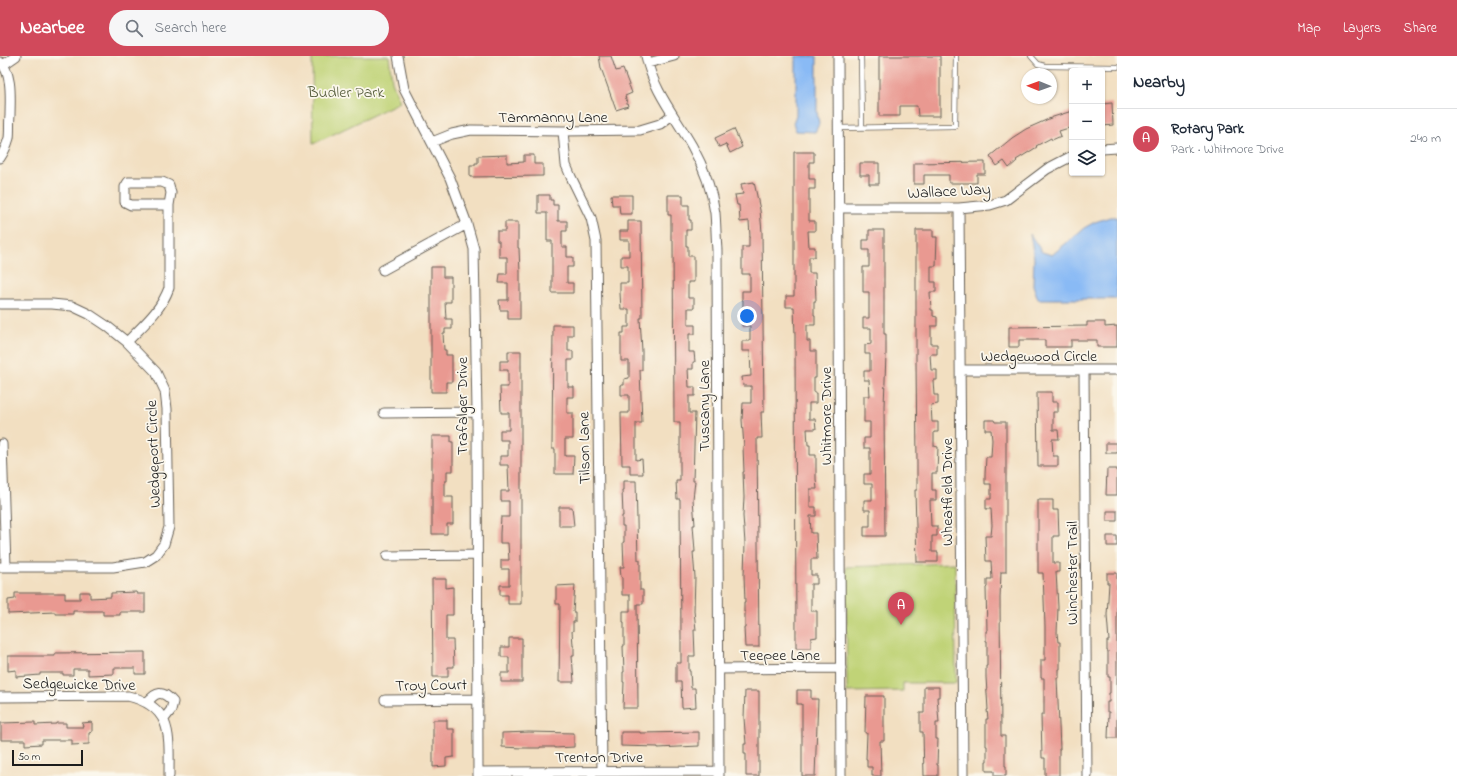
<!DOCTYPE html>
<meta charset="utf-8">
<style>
:root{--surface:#fff;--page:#f6f6f7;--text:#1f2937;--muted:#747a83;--line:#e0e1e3;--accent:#d1495b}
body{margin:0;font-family:"Indie Flower",sans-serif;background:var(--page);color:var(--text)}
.controls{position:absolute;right:12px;top:12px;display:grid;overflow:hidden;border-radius:4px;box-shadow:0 1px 3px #0004}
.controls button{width:36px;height:36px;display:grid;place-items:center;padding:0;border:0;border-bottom:1px solid var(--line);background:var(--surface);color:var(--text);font:20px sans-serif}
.compass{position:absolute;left:1021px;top:12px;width:36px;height:36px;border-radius:50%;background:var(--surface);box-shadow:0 1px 3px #0004;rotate:271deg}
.scale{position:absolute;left:12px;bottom:10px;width:71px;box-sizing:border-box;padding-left:4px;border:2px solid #1c1c1c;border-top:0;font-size:11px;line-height:14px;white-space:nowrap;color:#1c1c1c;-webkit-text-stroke:3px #fbf7ec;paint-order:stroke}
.you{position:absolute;left:747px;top:260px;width:14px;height:14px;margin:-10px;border:3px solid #fff;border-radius:50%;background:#1a73e8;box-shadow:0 0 0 6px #1a73e833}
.badge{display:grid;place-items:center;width:26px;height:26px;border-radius:50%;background:var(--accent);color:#fff;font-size:13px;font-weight:700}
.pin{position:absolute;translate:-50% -33px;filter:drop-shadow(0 1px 2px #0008)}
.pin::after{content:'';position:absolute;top:21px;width:14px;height:12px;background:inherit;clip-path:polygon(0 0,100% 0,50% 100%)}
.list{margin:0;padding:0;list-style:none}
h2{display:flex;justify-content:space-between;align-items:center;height:52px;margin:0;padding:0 16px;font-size:17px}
h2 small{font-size:13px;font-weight:400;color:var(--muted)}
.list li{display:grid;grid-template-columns:26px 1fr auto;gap:12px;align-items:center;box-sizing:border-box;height:60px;padding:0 16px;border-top:1px solid var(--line)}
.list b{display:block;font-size:15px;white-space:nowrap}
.list p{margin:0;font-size:13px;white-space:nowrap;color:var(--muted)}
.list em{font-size:13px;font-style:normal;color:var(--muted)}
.icon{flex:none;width:22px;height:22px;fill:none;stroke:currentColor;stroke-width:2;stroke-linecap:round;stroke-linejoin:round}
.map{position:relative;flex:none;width:1117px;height:720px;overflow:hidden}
header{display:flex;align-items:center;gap:24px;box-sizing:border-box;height:56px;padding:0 20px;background:var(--accent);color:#fff}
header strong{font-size:19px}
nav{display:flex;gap:22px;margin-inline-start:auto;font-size:14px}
.search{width:280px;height:36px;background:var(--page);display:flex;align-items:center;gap:10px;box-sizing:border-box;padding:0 14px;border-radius:22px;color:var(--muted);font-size:15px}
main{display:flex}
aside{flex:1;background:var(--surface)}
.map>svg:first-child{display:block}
.green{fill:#c0d377;stroke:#6e784a}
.water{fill:#89baf5;stroke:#526b88}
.building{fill:#e99991}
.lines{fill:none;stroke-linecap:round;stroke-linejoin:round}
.service-casing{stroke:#676056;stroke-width:6}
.minor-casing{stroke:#676056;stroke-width:11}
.service{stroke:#fff;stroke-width:4.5}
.minor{stroke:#fff;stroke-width:9}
.labels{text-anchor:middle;stroke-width:3.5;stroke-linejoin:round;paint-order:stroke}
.park-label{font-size:16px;fill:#555c3c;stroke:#fbf7ec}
.street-label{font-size:16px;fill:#1c1c1c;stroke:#fbf7ec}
</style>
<header>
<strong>Nearbee</strong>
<div class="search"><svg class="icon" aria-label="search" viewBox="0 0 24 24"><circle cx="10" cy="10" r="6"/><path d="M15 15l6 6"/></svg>Search here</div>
<nav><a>Map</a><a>Layers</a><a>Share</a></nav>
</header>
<main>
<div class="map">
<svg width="1117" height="720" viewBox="0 0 1117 720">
<rect width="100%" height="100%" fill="#fbf7ec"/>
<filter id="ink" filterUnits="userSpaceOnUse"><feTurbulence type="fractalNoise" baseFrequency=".025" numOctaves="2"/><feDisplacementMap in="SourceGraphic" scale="8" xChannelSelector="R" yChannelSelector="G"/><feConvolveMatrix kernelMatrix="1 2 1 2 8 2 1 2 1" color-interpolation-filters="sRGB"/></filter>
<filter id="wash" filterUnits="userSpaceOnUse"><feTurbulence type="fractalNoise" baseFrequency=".012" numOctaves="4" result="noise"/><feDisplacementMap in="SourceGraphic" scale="16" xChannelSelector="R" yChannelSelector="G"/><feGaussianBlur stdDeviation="0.9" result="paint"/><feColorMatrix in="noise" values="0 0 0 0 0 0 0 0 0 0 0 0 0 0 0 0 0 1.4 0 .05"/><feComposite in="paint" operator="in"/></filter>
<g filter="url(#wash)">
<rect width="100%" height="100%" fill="#f2dfc1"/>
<path class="green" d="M312,0H389L392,25L400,46L313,88Z
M955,507L956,627H903V635L847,636L846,511Z"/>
<path class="water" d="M796,0H817V55L819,68L815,76L796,75L793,67L796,59Z
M1110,161H1117V243H1038L1033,229L1034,202L1030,178L1042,196L1052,199L1084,172L1095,166Z"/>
<g id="blocks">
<path class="building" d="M599,0H611L616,15L623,13L632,37L625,40L628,50L616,54L601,12Z
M879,0H940V60H918L917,50H900V60H879Z
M1112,47L1113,69L1103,70L1102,48Z
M1072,55V71L1059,75L1061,80L1052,84L1051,82L1036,90L1037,91L1016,104L1017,105L1009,112L1004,105L997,110L990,100L1012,82L1026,73L1053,61Z
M734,73L742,91L730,97L726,88L719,91L715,82Z
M794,96H814V106H809V123H815V133H809V165H815V175H808L809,191H815V201H809V217H815L816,245H814V259H815V269H807V285H810V295H816V322H814V337H816V347H809V363H815L816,373H807L808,389H810V399H816V423L817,433H810V451H816V460H810L811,477H816L817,503H811V519H817V528H811V555H817V581L811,582V592H796L795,279L794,251H786V240H794Z
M507,99V107L524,106V99H534V108H543V120L470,121V109H475V107H478V100Z
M985,106V118H977V127H949V119H924V128H914V107Z
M860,107H879V128H869V119H860Z
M754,126L760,154L762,176L764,356H761L762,382H757L759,591H745L744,572H745V556H744V546H745L744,519L745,487L743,460L744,441L743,416H744L743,390H744L742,364L743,347H751V330H743L742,321L751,320L750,295H742V285H750V270H742V260H743V244H742V235H750V218H742V191H749V181H750L749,165L740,166L739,149H737L735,139L743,138L741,128Z
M538,139H550V144H553V149H558V165H567V175H562V191H567V201H573V211H567V227H573V237H552V185H547V157H538Z
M611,139H632V158H620L619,149H612Z
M668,139H683V149H689V164H691V174H686V190H688V200H694V226H688V242H694V252H688V269H695V278H689V296H694L695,306H693V313H688L689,331H695V340H689V357H695L693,425H695L693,443L695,469H693L695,496H693L695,521L694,555L696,574H694L695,600H689V615H690L691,632H695L696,651L682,652L681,626H676V607H681V581L680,443H677L676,425H680V366H674L673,184H671V159H668Z
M628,165H641L642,262H640L642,295V314H640L642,367H636V404L642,403L643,418H630V409H622L621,357H629V339H621V329H624V323L629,322V305H621V277H624V271H629V253H621L620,237V227H628V210H621V200H629V184H620V175H628Z
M505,166H518V192H519L520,217V263H508V254H500L499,244H508V227H499L500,218H507V201H499V185H497V175H505Z
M869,174H884V278H886V298L884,350L885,480H864V470H870V454H864V444H872V428H864V418H870V392H864V382H870V366H864V340H870L869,324H864V315H870V298H865V289L871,288V272H863V262H869V236H863V211H869V194H863V184H869Z
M916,174H933V181H937L936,210H931V226H936V236H930L931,254H933V260L937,261V270H931V288H937V298H930L931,314H937V324H933L934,339H938V348L931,349L932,366H938V376H934V390L938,391L937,417H932V434H936V444H930L931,470H937V480H932V496H938V506H917L915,434H917V408L916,304Z
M431,211H443V221H451V246H445L446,263H452V273H445V277H443L444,294H446V299H452V326H446V336H431Z
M1087,266H1105V271L1117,270V291H1097V284H1071V291H1045V284H1019V291H1009V271L1087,270Z
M553,269H573V279H568V295H573V304H568V331H574V341H567V357H573V383H565V400H574L573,418H555V393H552Z
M508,295H521V548H508V539H500V529H509V513H501V504H509L508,487H500V477L501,461H509V445H501V435H509L508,409H500V400H508V384H500V374H509V357H501L500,331H508V314H500V305H508Z
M1037,336H1052V346H1058V356H1053V374H1058L1059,383H1052L1053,400H1058V410H1038Z
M985,364H994L995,366H1006V516H1001L1000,542L1001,680H1005V710H1006V720H994V715H986V705H987V690H986V663H988L987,654H988L986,621V610H987V585H986V575H987L986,532L987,531V523H992L991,505H986L985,480H991L992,469L991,453H986V443H991V428H985V418L986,401H991L992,384L991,374H985Z
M432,380H451V386H453V415H447V425H445V441H453V468H447V478H432Z
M1106,387H1117V397H1106Z
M1107,413H1117V439H1106Z
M623,425H636L638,504H640V534H643V548H637L638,652H623L624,626H623V616H624L623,590H624V566H623V555H630V539H622V521H621L620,511H624L623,486H624V470H622V460H623L622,434H623Z
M1038,444H1053V454H1058L1059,480H1053V507H1059V516H1056L1058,551L1057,577L1058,586H1060V613H1059V622H1057L1060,693H1059V720H1045V702H1042L1041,658H1044V622H1041V604H1045V570L1043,517H1038Z
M559,451H572L574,470H559Z
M1107,455H1117V465H1107Z
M1107,480H1117V490H1107Z
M1107,517H1117V682H1108L1109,656H1107V646H1109V637H1110V621H1108V595H1107V585H1109L1107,559L1109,527H1107Z
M432,523H446V532L453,531V559H446V584H453L454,611H448V621H433Z
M575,529L573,556H575V566H573V575H572L573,590H574V600H572L574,626H559L560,548H556V530Z
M80,536H90V542L111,541V537L136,536L137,538H145V556H120V559H103V555H73V558H55V556L8,558V544L15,543V537H65V543H80Z
M509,582H522V626H501V617H509V601H501V591H509Z
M145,596V618H135V612H114V618L88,619V613H73V619H63V617H40V619L16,621V614L8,615V600H55V597Z
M924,631H939V641H937L939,667H936V683H938L937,709H938V720H924L923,676H920V657H924Z
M797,634H811V643H818L815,720H802V648H797Z
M745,635H759V720H746V698H744V688H746L744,662Z
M866,640H884V685H880L881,720H872V711H867V703H866L867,677H865Z
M433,664H447V673H454V701L446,702V710L433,711Z
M35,666V669L56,668V667H66V671H83L82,667L92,666V676L89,677V688L72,689V684H42V688L25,689V684H1V667Z
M529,676L574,677V691L555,692V691H540V692H522L502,691V677Z
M621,676H640V677L699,676V690L658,692V691L621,690Z"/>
</g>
</g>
<g filter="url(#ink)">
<use href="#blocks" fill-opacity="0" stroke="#676056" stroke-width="1"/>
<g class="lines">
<defs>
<path id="service" d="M861,0L862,72
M1031,0L1038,8L1045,10L1117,11
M838,72L955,70L956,0"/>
<path id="minor" d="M398,0L404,33L450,122L467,168L474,193L477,356L478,720
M646,0C653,34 675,60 692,90C703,110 712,134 715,157C716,169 716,181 717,194L719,720
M838,0L841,720
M0,6C13,17 10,44 10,60C9,67 10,75 9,82C7,89 4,96 0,102
M648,7L674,0
M3,9L16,0
M563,75L566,109L571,121L591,162L596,185L602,715
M432,86L452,78L471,74L563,75L640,74L660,68L672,59
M1102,93L1117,92
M839,152H959L990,149L1006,144L1047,113L1072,100
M959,152L963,720
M383,214L467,168
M0,248H52L72,250L89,258L107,270L127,286L156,316L165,335L167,353L169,471L164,488L156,499L145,506L113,511H0
M127,286C144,268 160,256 169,232V149L171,137L169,129L162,126H128L125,131V146L131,149H169
M961,314H1117
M1084,314L1087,720
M384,357L477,356
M2,388L6,511
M387,500L477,499
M719,613L841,612
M0,641L128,640C174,651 169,681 169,720
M385,644L478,643
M147,647C156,635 163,634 173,646L171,654L164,663
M478,716L719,715"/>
</defs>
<use href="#service" class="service-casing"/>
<use href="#minor" class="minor-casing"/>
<use href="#service" class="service"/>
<use href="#minor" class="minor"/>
</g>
</g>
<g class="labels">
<g class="park-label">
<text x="346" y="41">Budler Park</text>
</g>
<g class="street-label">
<text x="553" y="66">Tammanny Lane</text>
<text transform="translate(949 134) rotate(-3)" y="6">Wallace Way</text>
<text x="1039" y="305">Wedgewood Circle</text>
<text transform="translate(461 350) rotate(-90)" y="6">Trafalger Drive</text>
<text transform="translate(703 350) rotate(-90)" y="6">Tuscany Lane</text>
<text transform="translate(825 360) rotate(-90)" y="6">Whitmore Drive</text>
<text transform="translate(583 392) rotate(-91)" y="6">Tilson Lane</text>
<text transform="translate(152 398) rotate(-92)" y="6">Wedgeport Circle</text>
<text transform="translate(946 436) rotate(-90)" y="6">Wheatfield Drive</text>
<text transform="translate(1071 517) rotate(-90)" y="6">Winchester Trail</text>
<text x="780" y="604">Teepee Lane</text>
<text transform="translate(79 627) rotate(1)" y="6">Sedgewicke Drive</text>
<text transform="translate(431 628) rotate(-1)" y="6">Troy Court</text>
<text x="599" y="706">Trenton Drive</text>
</g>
</g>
</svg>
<div class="controls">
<button>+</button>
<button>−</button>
<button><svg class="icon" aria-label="layers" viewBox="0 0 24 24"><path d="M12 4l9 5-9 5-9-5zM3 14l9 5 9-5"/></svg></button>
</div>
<svg class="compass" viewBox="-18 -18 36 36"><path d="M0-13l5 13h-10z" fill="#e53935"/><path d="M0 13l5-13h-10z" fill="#747a83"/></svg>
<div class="scale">50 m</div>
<div class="you"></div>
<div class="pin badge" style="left:901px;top:569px">A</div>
</div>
<aside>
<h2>Nearby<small></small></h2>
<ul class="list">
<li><span class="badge">A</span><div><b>Rotary Park</b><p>Park · Whitmore Drive</p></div><em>240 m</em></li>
</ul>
</aside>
</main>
